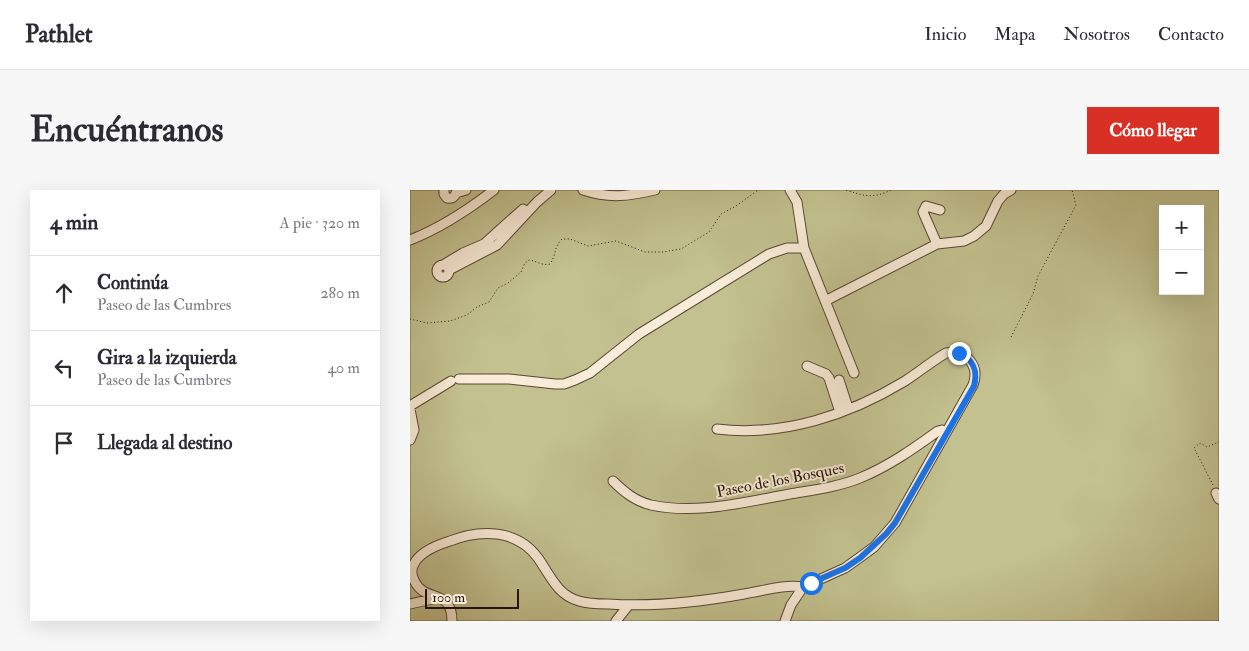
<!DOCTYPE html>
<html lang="es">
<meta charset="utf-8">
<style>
:root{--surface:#fff;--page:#f7f7f7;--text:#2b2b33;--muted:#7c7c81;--line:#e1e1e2;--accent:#d93025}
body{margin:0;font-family:"IM FELL Double Pica",serif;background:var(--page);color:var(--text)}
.controls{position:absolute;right:15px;top:15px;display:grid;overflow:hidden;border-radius:0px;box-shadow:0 5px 20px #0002}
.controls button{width:45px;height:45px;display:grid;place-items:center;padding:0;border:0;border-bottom:1px solid var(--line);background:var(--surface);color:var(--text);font:25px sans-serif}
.scale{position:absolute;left:15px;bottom:12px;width:94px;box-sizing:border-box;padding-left:5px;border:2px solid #261406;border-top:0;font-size:14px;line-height:18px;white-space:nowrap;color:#261406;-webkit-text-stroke:4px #f9ecd8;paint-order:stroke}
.stop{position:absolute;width:15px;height:15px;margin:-11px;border:4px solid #1a73e8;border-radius:50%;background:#fff}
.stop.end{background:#1a73e8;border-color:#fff;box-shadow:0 1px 5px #0008}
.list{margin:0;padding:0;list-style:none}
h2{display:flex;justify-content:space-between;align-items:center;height:65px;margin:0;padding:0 20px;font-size:21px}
h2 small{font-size:16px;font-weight:400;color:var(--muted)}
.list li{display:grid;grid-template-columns:32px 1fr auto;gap:15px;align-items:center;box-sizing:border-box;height:75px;padding:0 20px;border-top:1px solid var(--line)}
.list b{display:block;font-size:19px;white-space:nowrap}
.list p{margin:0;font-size:16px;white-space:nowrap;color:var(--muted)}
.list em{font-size:16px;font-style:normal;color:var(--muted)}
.icon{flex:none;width:28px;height:28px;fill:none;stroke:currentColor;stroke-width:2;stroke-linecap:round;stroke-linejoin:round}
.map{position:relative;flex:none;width:809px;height:431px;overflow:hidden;border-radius:0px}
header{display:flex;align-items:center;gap:30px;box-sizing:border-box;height:70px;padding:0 25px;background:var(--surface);border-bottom:1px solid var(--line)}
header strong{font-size:24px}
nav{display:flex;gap:28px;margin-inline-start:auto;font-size:18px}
.intro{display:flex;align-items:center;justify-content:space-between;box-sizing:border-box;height:120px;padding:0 30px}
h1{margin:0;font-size:35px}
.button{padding:12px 22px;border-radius:0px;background:var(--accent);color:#fff;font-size:18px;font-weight:700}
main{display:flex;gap:30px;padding:0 30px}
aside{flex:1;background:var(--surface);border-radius:0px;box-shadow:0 5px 20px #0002}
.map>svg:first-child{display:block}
.green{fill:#c2c18f;stroke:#746a4a;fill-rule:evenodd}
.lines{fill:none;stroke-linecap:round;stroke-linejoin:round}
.minor-casing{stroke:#5a4735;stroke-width:11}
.path{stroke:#261406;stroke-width:1;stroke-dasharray:1 2.5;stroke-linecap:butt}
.minor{stroke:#f9ecd8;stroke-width:9}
.route{stroke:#1a73e8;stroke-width:6}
.labels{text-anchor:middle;stroke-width:4;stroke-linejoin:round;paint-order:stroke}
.street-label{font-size:16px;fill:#261406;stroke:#f9ecd8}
</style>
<header>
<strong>Pathlet</strong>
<nav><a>Inicio</a><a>Mapa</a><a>Nosotros</a><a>Contacto</a></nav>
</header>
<div class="intro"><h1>Encuéntranos</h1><a class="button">Cómo llegar</a></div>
<main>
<aside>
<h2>4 min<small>A pie · 320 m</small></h2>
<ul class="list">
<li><svg class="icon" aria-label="ahead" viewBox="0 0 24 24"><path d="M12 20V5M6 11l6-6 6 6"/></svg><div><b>Continúa</b><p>Paseo de las Cumbres</p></div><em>280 m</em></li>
<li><svg class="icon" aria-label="left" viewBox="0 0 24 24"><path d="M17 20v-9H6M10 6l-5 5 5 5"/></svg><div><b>Gira a la izquierda</b><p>Paseo de las Cumbres</p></div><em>40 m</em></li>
<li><svg class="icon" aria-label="arrive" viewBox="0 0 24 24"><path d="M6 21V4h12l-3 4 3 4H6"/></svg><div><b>Llegada al destino</b></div></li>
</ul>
</aside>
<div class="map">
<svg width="809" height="431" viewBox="0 0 809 431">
<rect width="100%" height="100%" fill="#f6e1c3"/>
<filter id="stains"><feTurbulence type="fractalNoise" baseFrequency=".004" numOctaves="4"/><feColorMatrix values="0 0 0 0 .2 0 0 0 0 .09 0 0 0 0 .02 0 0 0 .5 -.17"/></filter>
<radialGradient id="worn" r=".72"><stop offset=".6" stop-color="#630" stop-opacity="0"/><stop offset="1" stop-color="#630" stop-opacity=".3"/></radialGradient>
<path class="green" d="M0,0H809V431H0ZM753,19H790V101H753Z"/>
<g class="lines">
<defs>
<path id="minor" d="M34,0V4L37,8C42,9 44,8 46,3L56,0
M173,0C200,9 219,6 245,0
M380,0L387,12L394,58L444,183
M0,50C31,38 58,20 84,0
M527,54L513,22L516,16L530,20
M27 81a6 6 0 1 1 12 0a6 6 0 1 1-12 0Z
M33,75L53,63L74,54L113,19
M39,80L87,55L127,12L141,0
M415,111L527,54L554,51L564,46L576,36L588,11L594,4L601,0
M397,176L416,184L419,188L430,222
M49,189H99L145,194H154L165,190L180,183L229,144L359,64L377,58H394
M429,190L438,218
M0,216L41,191
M0,219L4,240L0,250
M307,239C373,247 439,225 495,191C509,182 522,171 536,163C557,160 570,176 563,195L485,333L464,357L449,368L435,378L393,397L381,415L375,431
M203,291C214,302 225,311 241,315C286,325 335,312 380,304C403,300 428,297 450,288C479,276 503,259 528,241L532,240L535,242
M806,303L809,309
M0,414L27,408
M42,431C42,425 41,418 37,413C27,402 12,408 4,390C2,386 1,381 3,376C8,363 27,355 40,351C70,339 107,339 128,368C140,385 147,405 169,411C179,414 188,414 198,414C243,417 290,412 334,404C354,401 373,394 393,397
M206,431L218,416"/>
</defs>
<use href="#minor" class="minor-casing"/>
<path class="path" d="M436,0C454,6 463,9 481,0
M0,129L17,133L40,131L57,125L67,117L79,112L88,98L98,93L111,82L115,73L119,70C127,71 132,76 140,74C147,64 143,58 152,49H160L178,56L206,51L235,62H253L271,59L299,42L311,24L326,16L348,0
M601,147L623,104L628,86L666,15L662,0
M803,295L784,258L790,253L797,257L809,252"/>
<use href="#minor" class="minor"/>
</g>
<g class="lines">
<path class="route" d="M401,393L435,378L450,368L476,344L485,333L564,196C568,181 563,169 549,163"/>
</g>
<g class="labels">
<g class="street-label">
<text transform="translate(370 289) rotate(-11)" y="6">Paseo de los Bosques</text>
</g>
</g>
<rect width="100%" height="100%" filter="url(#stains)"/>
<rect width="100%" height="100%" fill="url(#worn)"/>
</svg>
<div class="controls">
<button>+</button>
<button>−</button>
</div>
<div class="scale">100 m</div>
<div class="stop" style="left:401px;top:393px"></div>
<div class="stop end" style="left:549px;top:163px"></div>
</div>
</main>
